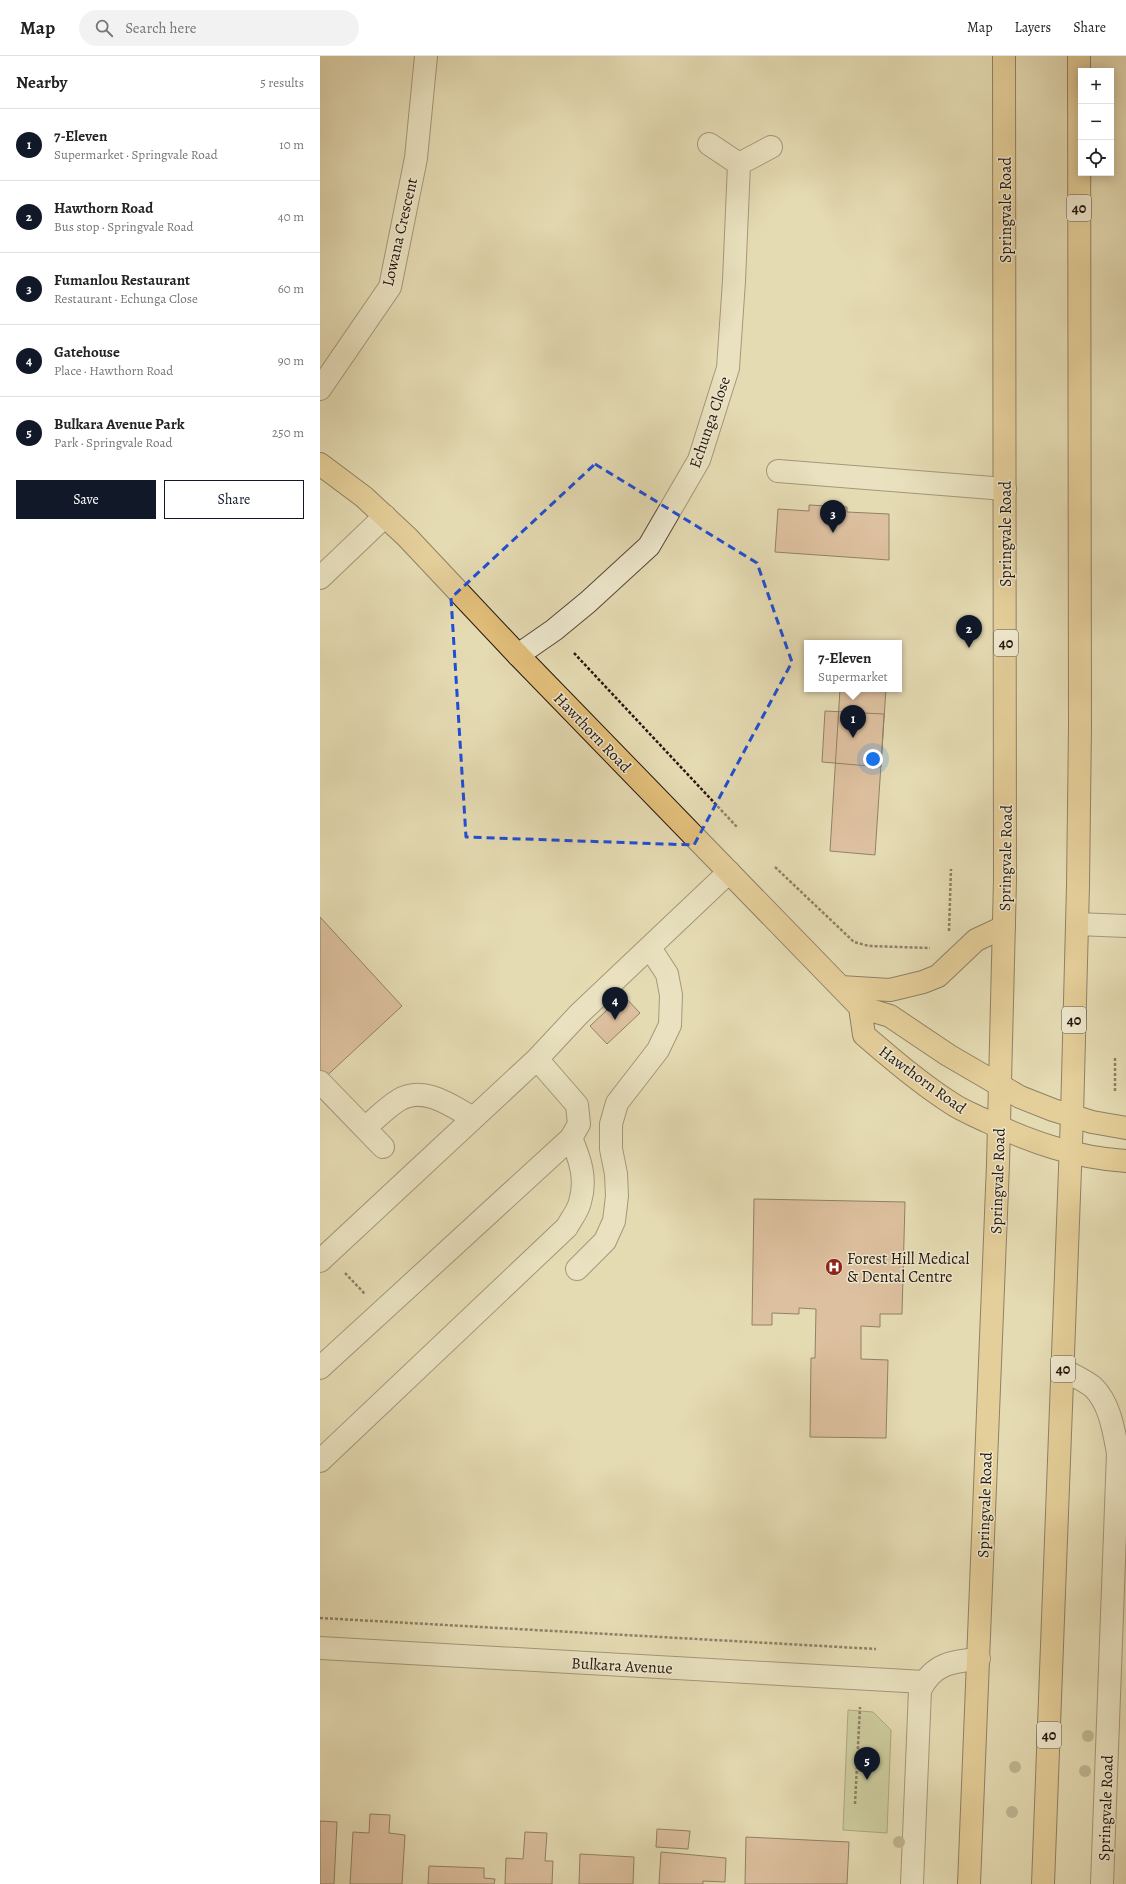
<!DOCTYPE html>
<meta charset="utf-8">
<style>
:root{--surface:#fff;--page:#f2f2f2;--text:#222;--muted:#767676;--line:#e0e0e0;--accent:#111827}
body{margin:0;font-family:Alegreya,serif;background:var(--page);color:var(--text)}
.controls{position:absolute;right:12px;top:12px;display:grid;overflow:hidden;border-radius:0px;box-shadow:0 2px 10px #0003}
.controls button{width:36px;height:36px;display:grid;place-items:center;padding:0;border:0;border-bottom:1px solid var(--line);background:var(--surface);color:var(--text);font:20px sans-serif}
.you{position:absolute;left:553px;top:703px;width:14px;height:14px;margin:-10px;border:3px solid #fff;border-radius:50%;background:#1a73e8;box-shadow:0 0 0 6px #1a73e833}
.badge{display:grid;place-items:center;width:26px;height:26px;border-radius:50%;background:var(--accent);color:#fff;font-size:13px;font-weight:700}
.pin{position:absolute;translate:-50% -33px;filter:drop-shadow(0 1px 2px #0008)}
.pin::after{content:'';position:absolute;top:21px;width:14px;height:12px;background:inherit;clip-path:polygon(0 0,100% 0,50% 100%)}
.popup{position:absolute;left:484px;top:584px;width:98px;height:52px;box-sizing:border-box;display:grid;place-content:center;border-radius:0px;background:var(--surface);filter:drop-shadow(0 1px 3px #0005);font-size:13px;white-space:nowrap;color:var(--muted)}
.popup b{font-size:15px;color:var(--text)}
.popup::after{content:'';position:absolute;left:50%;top:100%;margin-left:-8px;border:8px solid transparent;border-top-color:var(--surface)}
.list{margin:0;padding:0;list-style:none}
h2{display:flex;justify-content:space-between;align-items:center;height:52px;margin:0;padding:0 16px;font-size:17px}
h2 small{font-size:13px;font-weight:400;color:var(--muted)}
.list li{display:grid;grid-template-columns:26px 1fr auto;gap:12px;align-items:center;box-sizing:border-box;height:72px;padding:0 16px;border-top:1px solid var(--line)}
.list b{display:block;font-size:15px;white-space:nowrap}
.list p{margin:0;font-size:13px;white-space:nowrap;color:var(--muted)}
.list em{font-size:13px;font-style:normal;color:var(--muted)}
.actions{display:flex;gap:8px;padding:12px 16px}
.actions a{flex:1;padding:9px 0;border:1px solid var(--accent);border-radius:0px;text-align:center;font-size:14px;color:var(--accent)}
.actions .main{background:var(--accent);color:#fff}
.icon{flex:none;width:22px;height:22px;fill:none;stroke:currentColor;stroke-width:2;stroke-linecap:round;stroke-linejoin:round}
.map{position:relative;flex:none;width:806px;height:1828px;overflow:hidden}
header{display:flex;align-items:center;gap:24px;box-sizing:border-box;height:56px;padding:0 20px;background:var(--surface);border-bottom:1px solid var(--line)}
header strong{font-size:19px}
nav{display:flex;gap:22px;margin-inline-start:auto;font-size:14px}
.search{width:280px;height:36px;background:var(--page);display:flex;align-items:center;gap:10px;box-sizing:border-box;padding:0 14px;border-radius:22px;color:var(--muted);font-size:15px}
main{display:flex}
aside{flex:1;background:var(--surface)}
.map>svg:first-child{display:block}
.green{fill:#b3c08e;stroke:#6c6b4e}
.building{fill:#d3a188;stroke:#25160f}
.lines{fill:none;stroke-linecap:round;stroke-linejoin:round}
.minor-casing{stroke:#554738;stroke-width:24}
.major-casing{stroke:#25160f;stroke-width:24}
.highway-casing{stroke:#25160f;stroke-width:24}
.path{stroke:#25160f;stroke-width:2.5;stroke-dasharray:3 2;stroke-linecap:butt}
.minor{stroke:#eee8ce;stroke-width:22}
.major{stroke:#e2be7a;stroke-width:22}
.highway{stroke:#e2be7a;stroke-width:22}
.tree{fill:#938b6e}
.marked{fill:none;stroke:#1d4ed8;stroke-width:3;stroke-dasharray:8 5;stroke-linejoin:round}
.labels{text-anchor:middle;stroke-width:3;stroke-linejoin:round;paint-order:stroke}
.shield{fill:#eee8ce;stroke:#615548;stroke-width:1}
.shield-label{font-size:15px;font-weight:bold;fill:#25160f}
.street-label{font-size:16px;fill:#25160f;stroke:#eee8ce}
.poi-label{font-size:16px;fill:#25160f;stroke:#eee8ce;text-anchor:start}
</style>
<header>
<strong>Map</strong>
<div class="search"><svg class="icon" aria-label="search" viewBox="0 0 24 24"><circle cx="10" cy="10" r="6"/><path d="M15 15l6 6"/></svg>Search here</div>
<nav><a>Map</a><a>Layers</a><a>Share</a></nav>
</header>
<main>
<aside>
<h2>Nearby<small>5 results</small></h2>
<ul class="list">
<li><span class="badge">1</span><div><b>7-Eleven</b><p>Supermarket · Springvale Road</p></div><em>10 m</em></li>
<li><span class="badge">2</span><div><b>Hawthorn Road</b><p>Bus stop · Springvale Road</p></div><em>40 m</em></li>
<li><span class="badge">3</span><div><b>Fumanlou Restaurant</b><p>Restaurant · Echunga Close</p></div><em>60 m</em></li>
<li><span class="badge">4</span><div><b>Gatehouse</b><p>Place · Hawthorn Road</p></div><em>90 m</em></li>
<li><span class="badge">5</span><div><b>Bulkara Avenue Park</b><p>Park · Springvale Road</p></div><em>250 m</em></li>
</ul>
<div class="actions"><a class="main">Save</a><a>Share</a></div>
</aside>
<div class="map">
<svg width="806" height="1828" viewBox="0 0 806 1828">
<rect width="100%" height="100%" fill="#e5dbb3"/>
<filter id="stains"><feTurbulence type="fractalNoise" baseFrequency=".005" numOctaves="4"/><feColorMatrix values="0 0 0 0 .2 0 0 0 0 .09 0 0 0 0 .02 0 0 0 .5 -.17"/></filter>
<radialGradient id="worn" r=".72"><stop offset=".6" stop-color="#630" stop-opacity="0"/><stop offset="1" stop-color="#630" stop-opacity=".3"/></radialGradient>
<path class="green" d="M528,1654L553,1656L571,1674L567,1777L523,1774Z"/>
<path class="building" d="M489,449L527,451V456L569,458V504L455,496L458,453L489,455Z
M520,633H566L555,799L510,795Z
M505,655L564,658L561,711L502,706Z
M0,861L82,950L0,1026Z
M303,939L320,957L287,988L270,970Z
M434,1143L585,1146L582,1258H560V1271L541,1270V1303L568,1304L566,1382L490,1381L491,1302H495L496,1253L479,1252V1258L452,1257V1269H432Z
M50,1758L70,1759L69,1777L85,1779L82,1828H30L33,1776L49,1777Z
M0,1765L17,1766L14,1828H0Z
M337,1773L370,1775L368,1793L336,1791Z
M205,1776L227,1777L225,1805H233L232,1828H185L186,1802L203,1803Z
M426,1781L529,1786L527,1828H425Z
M341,1796L406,1802L405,1826L383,1825V1828H339Z
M260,1798L314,1801L313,1828H259Z
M109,1810L164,1812V1822L175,1823L174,1828H108Z"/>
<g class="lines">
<defs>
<path id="minor" d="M389,88L419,108L451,91
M0,333L70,231L96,102L106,0
M458,415L685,433
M0,522L65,460
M198,599L234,574L268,546L329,490L379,404L408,312L414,225L419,108
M757,868L806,870
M0,1026L63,1091
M46,1071C56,1063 67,1051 79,1044C104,1029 132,1050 153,1062
M0,1205L217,1003L259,958L409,816
M257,1213L285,1185L294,1165L297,1140L296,1118L291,1093V1068L297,1047L338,994L350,969L351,939L347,918L330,892
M0,1312L251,1082L259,1068L257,1049L217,1003
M743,1314C753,1319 764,1324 773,1331C790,1347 794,1376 798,1397L782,1828
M0,1405L247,1171C251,1163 258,1155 260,1146C267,1123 260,1103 251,1082
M0,1592L604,1626
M592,1828L600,1634C613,1608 632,1605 659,1603"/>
<path id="major" d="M0,408L44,441L87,481L198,599L540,951L570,960L628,999L700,1041L733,1054L772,1066L806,1072
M521,931L570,934L603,926L618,920L656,884L684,871
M540,951L544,979C572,1003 600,1027 631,1047C641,1054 654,1059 666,1065C711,1086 756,1102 806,1105"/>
<path id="highway" d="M649,1828L678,1108L685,824L684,0
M723,1828L752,1060L758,830L760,671L759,0"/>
</defs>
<use href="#minor" class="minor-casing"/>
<use href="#major" class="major-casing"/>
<use href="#highway" class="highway-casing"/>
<path class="path" d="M254,597L417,771
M455,811L534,886L549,890L610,892
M629,875L631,813
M795,1002V1037
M25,1217L45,1238
M0,1562L556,1593
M535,1748L540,1651"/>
<use href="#minor" class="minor"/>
<use href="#major" class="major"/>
<use href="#highway" class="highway"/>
</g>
<g class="tree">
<circle cx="768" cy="1680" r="6"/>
<circle cx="695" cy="1711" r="6"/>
<circle cx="765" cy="1715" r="6"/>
<circle cx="692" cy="1756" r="6"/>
<circle cx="579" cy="1786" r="6"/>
</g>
<path d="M0 0H806V1828H0ZM275,408L437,507L472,606L374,789L146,781L131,542Z" fill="#e5dbb3" fill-opacity=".55" fill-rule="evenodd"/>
<path class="marked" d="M275,408L437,507L472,606L374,789L146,781L131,542Z"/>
<defs>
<symbol id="hospital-disc" viewBox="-11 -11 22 22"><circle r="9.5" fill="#8f2418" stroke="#eee8ce"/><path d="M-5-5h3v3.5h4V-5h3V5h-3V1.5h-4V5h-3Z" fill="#fff"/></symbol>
</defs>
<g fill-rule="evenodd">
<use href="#hospital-disc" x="504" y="1201" width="20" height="20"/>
</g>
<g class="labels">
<g class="shield">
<rect x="747" y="139" width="24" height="26" rx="3"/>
<rect x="674" y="574" width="24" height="26" rx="3"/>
<rect x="742" y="951" width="24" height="26" rx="3"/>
<rect x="731" y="1300" width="24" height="26" rx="3"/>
<rect x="717" y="1666" width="24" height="26" rx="3"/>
</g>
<g class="shield-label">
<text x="759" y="157">40</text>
<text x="686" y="592">40</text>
<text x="754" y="969">40</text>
<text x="743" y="1318">40</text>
<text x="729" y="1684">40</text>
</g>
<g class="street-label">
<text transform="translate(685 154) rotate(-90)" y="6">Springvale Road</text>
<text transform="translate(79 176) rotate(-77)" y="6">Lowana Crescent</text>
<text transform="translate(389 366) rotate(-71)" y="6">Echunga Close</text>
<text transform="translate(685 478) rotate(-90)" y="6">Springvale Road</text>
<text transform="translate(273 676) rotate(46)" y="6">Hawthorn Road</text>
<text transform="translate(685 802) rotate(-89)" y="6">Springvale Road</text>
<text transform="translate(603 1023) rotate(36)" y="6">Hawthorn Road</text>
<text transform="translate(677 1125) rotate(-88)" y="6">Springvale Road</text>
<text transform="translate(664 1449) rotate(-88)" y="6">Springvale Road</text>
<text transform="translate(302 1609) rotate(3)" y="6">Bulkara Avenue</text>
<text transform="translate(785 1752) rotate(-88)" y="6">Springvale Road</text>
</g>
<g class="poi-label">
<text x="527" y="1208">Forest Hill Medical<tspan x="527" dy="18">&amp; Dental Centre</tspan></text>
</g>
</g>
<rect width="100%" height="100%" filter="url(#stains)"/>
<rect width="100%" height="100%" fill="url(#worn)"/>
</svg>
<div class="controls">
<button>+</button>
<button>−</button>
<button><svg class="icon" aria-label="locate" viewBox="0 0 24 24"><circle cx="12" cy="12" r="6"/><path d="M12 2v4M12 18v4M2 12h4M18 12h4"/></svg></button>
</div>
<div class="you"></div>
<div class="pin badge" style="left:533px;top:682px">1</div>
<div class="popup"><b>7-Eleven</b>Supermarket</div>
<div class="pin badge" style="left:649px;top:592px">2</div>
<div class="pin badge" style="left:513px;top:477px">3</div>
<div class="pin badge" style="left:295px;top:964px">4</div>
<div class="pin badge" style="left:547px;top:1724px">5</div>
</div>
</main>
